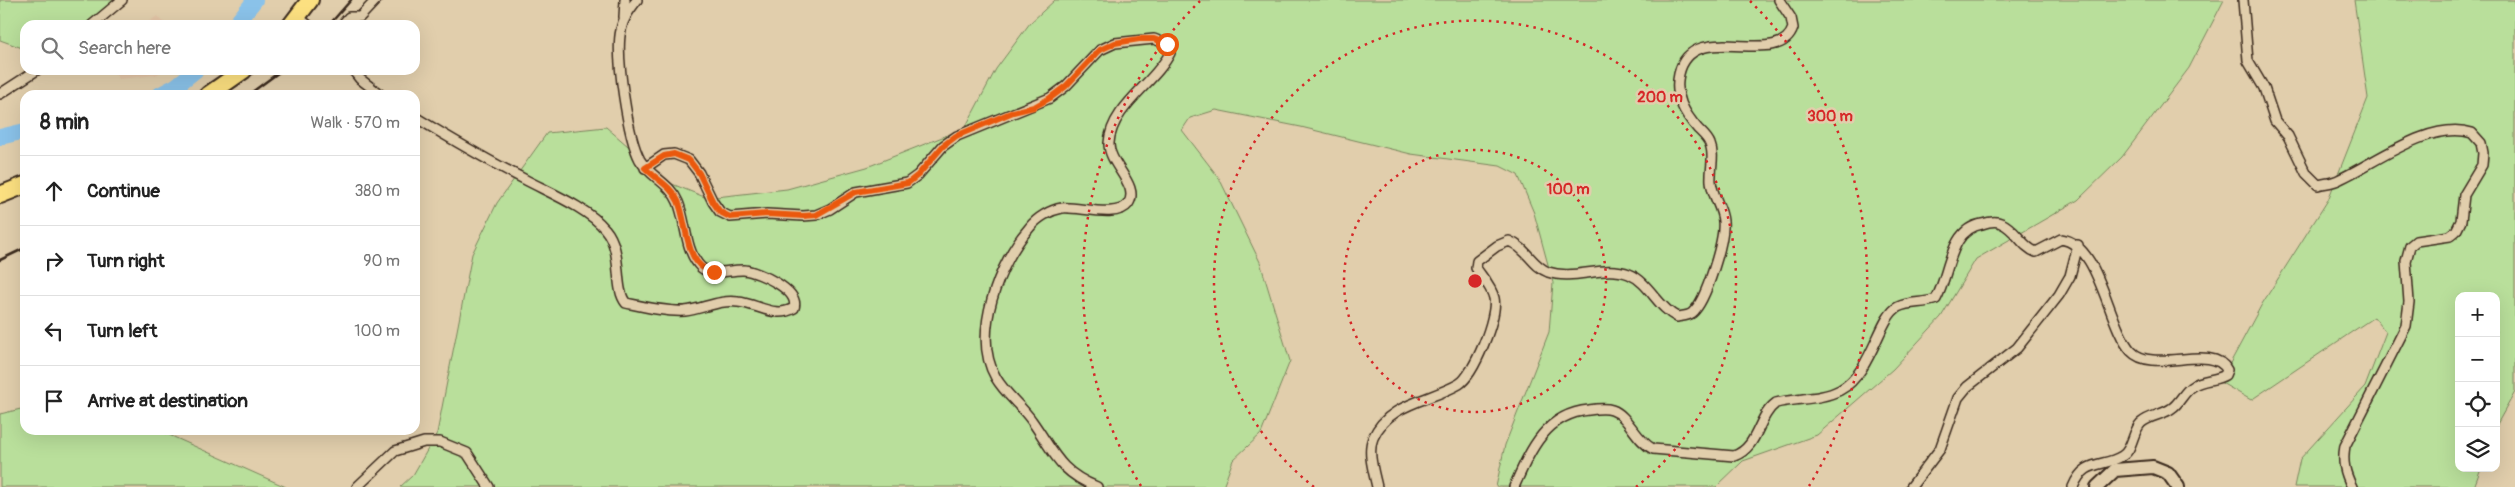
<!DOCTYPE html>
<meta charset="utf-8">
<style>
:root{--surface:#fff;--page:#f2f2f2;--text:#222;--muted:#767676;--line:#e0e0e0}
body{margin:0;font-family:Pangolin,sans-serif;background:var(--page);color:var(--text)}
.controls{position:absolute;right:15px;bottom:15px;display:grid;overflow:hidden;border-radius:10px;box-shadow:0 5px 20px #0002}
.controls button{width:45px;height:45px;display:grid;place-items:center;padding:0;border:0;border-bottom:1px solid var(--line);background:var(--surface);color:var(--text);font:25px sans-serif}
.stop{position:absolute;width:15px;height:15px;margin:-11px;border:4px solid #ea580c;border-radius:50%;background:#fff}
.stop.end{background:#ea580c;border-color:#fff;box-shadow:0 1px 5px #0008}
.list{margin:0;padding:0;list-style:none}
h2{display:flex;justify-content:space-between;align-items:center;height:65px;margin:0;padding:0 20px;font-size:21px}
h2 small{font-size:16px;font-weight:400;color:var(--muted)}
.list li{display:grid;grid-template-columns:32px 1fr auto;gap:15px;align-items:center;box-sizing:border-box;height:70px;padding:0 20px;border-top:1px solid var(--line)}
.list b{display:block;font-size:19px;white-space:nowrap}
.list em{font-size:16px;font-style:normal;color:var(--muted)}
.icon{flex:none;width:28px;height:28px;fill:none;stroke:currentColor;stroke-width:2;stroke-linecap:round;stroke-linejoin:round}
.map{position:relative;flex:none;width:2515px;height:487px;overflow:hidden}
.search{position:absolute;background:var(--surface);box-shadow:0 5px 20px #0002;left:20px;top:20px;width:400px;height:55px;display:flex;align-items:center;gap:12px;box-sizing:border-box;padding:0 18px;border-radius:15px;color:var(--muted);font-size:19px}
.panel{position:absolute;background:var(--surface);box-shadow:0 5px 20px #0002;left:20px;top:90px;width:400px;height:345px;border-radius:15px}
.map>svg:first-child{display:block}
.built{fill:#e1c3a5}
.green{fill:#b9df9b;stroke:#7a845c}
.lines{fill:none;stroke-linecap:round;stroke-linejoin:round}
.river{stroke:#8ac2e9;stroke-width:16}
.street-casing{stroke:#3b2a1e;stroke-width:12}
.secondary-casing{stroke:#3b2a1e;stroke-width:16}
.highway-casing{stroke:#3b2a1e;stroke-width:20}
.street{stroke:#e1ceac;stroke-width:9}
.secondary{stroke:#e1ceac;stroke-width:12}
.highway{stroke:#fce080;stroke-width:16}
.rail{stroke:#3b2a1e;stroke-width:2.5}
.route{stroke:#ea580c;stroke-width:6}
.ring{fill:none;stroke:#d62828;stroke-width:2.5;stroke-dasharray:2.5 5}
.centre{fill:#d62828;stroke:#e1ceac;stroke-width:2.5}
.ring-label{font-size:15px;text-anchor:middle;font-weight:bold;fill:#d62828;stroke:#e1ceac;stroke-width:5;stroke-linejoin:round;paint-order:stroke}
</style>
<div class="map">
<svg width="2515" height="487" viewBox="0 0 2515 487">
<rect width="100%" height="100%" fill="#e1ceac"/>
<filter id="ink" filterUnits="userSpaceOnUse"><feTurbulence type="fractalNoise" baseFrequency=".02" numOctaves="2"/><feDisplacementMap in="SourceGraphic" scale="10" xChannelSelector="R" yChannelSelector="G"/><feConvolveMatrix kernelMatrix="1 2 1 2 8 2 1 2 1" color-interpolation-filters="sRGB"/></filter>
<g filter="url(#ink)">
<path class="built" d="M157,16L166,25H145Z
M112,70H165L156,75L119,79Z"/>
<path class="green" d="M0,0H125L100,25H25V49L0,40Z
M1055,0H2224L2189,68L2122,157L2078,200L1976,259L1941,317L1893,369L1817,435L1743,461L1716,487H1496L1505,445L1549,332L1553,283L1534,213L1518,175L1500,166L1411,154L1301,127L1216,110L1190,118L1182,130L1219,178L1260,262L1290,361L1261,434L1233,460L1223,487H400L413,475L437,433L472,254L497,203L547,133L606,127L672,184L707,198L787,189L867,167L965,128L996,69L1030,23Z
M2354,0H2515V392L2496,426V296H2459V468H2481L2474,487H2294L2300,459L2365,387L2386,332L2374,317L2251,400L2220,382L2262,304L2328,200L2368,98Z
M25,408V430H158L286,487H0V414Z"/>
<g class="lines">
<path class="river" d="M235,25L255,0
M159,95L176,86L196,70
M0,137L25,131"/>
<defs>
<path id="street" d="M2243,0L2248,61L2264,88L2275,121L2288,136L2306,173L2318,185C2325,183 2334,183 2340,179C2377,162 2430,120 2472,133L2481,143L2483,153L2482,165L2464,195L2461,221L2456,231L2450,236L2416,241L2410,246L2406,261L2409,302L2406,326L2345,446C2342,462 2345,473 2352,487
M298,17L308,25
M624,17L625,0
M92,25L122,0
M342,25L349,17H360L376,0
M353,70L360,79L381,95
M0,94L37,70
M415,117C451,139 487,160 524,179C548,192 588,208 605,229C624,251 613,288 626,303C645,307 666,312 685,311C703,309 720,299 738,302C758,304 775,319 794,308C800,290 759,272 744,270C728,269 709,279 698,264C685,248 686,221 678,202C670,183 650,177 640,160C628,138 615,55 621,30C623,18 630,9 637,0
M645,168L664,155L674,154L689,160L699,173L713,202L720,212L730,217L767,214L803,216L816,215L830,209L856,192L907,183L918,175L943,146L957,136L1050,98L1066,86L1100,50L1115,43L1154,39L1167,44L1170,53C1156,82 1111,107 1109,143C1108,164 1141,186 1128,204C1117,219 1078,206 1062,208C1050,210 1037,218 1030,227C999,262 971,335 996,378C1006,395 1022,406 1032,421C1054,452 1059,472 1097,487
M357,487L395,451L424,442H440L467,453L489,487
M1377,487C1374,473 1367,452 1373,438C1388,403 1430,401 1459,384C1474,375 1498,316 1494,298C1492,288 1482,277 1476,268L1477,261L1497,246L1509,241C1527,248 1532,266 1548,272C1574,281 1604,264 1629,274C1649,282 1658,308 1677,317C1682,316 1688,316 1692,313C1706,302 1725,239 1723,221C1722,207 1712,196 1711,181C1710,169 1715,156 1710,144C1708,138 1702,133 1698,129C1684,113 1674,96 1679,74C1692,16 1779,71 1793,28L1791,18L1779,0
M1514,487C1530,451 1545,414 1589,410C1596,409 1606,408 1612,410C1628,415 1636,441 1653,449L1734,456C1759,447 1757,417 1776,403C1797,398 1821,400 1840,390C1872,373 1879,317 1898,307C1910,301 1924,304 1936,299C1950,274 1949,229 1982,224C1988,222 1995,220 2001,223C2016,229 2022,247 2036,252L2061,239C2100,244 2107,324 2131,351C2153,375 2213,342 2227,370L2225,375C2216,381 2202,379 2193,386C2184,391 2180,403 2172,408C2163,415 2150,415 2141,423C2132,432 2133,450 2122,456C2103,468 2085,458 2073,487
M1911,487L1940,449L1958,398L1967,387L2017,348L2059,295L2070,276L2078,245"/>
<path id="secondary" d="M2097,487L2115,470L2153,467L2168,473L2178,487"/>
<path id="highway" d="M291,25L310,0
M208,95L244,70
M0,195L25,185"/>
</defs>
<use href="#street" class="street-casing"/>
<use href="#secondary" class="secondary-casing"/>
<use href="#highway" class="highway-casing"/>
<use href="#street" class="street"/>
<use href="#secondary" class="secondary"/>
<use href="#highway" class="highway"/>
<path class="rail" d="M329,25L351,0
M248,95L282,70
M0,260L25,248"/>
</g>
</g>
<g class="lines" filter="url(#ink)">
<path class="route" d="M714,272C684,268 688,223 678,201C671,186 656,179 645,168L664,156L674,154L689,160L699,173L713,202L720,212L730,217L767,214L803,216L816,215L856,192L908,183L918,175L943,146L956,136L1013,112L1034,107L1050,98L1066,86L1100,50L1115,43L1139,39H1154L1167,44"/>
</g>
<g class="ring">
<circle cx="1475" cy="281" r="131"/>
<path d="M1314 487A261 261 0 1 1 1636 487"/>
<path d="M1141 486A392 392 0 0 1 1200 1M1750 1A392 392 0 0 1 1809 486"/>
</g>
<circle cx="1475" cy="281" r="8" class="centre"/>
<g class="ring-label">
<text x="1660" y="102">200 m</text>
<text x="1830" y="121">300 m</text>
<text x="1568" y="194">100 m</text>
</g>
</svg>
<div class="controls">
<button>+</button>
<button>−</button>
<button><svg class="icon" aria-label="locate" viewBox="0 0 24 24"><circle cx="12" cy="12" r="6"/><path d="M12 2v4M12 18v4M2 12h4M18 12h4"/></svg></button>
<button><svg class="icon" aria-label="layers" viewBox="0 0 24 24"><path d="M12 4l9 5-9 5-9-5zM3 14l9 5 9-5"/></svg></button>
</div>
<div class="stop" style="left:1167px;top:44px"></div>
<div class="stop end" style="left:714px;top:272px"></div>
<div class="search"><svg class="icon" aria-label="search" viewBox="0 0 24 24"><circle cx="10" cy="10" r="6"/><path d="M15 15l6 6"/></svg>Search here</div>
<section class="panel">
<h2>8 min<small>Walk · 570 m</small></h2>
<ul class="list">
<li><svg class="icon" aria-label="ahead" viewBox="0 0 24 24"><path d="M12 20V5M6 11l6-6 6 6"/></svg><div><b>Continue</b></div><em>380 m</em></li>
<li><svg class="icon" aria-label="right" viewBox="0 0 24 24"><path d="M7 20v-9h11M14 6l5 5-5 5"/></svg><div><b>Turn right</b></div><em>90 m</em></li>
<li><svg class="icon" aria-label="left" viewBox="0 0 24 24"><path d="M17 20v-9H6M10 6l-5 5 5 5"/></svg><div><b>Turn left</b></div><em>100 m</em></li>
<li><svg class="icon" aria-label="arrive" viewBox="0 0 24 24"><path d="M6 21V4h12l-3 4 3 4H6"/></svg><div><b>Arrive at destination</b></div></li>
</ul>
</section>
</div>
